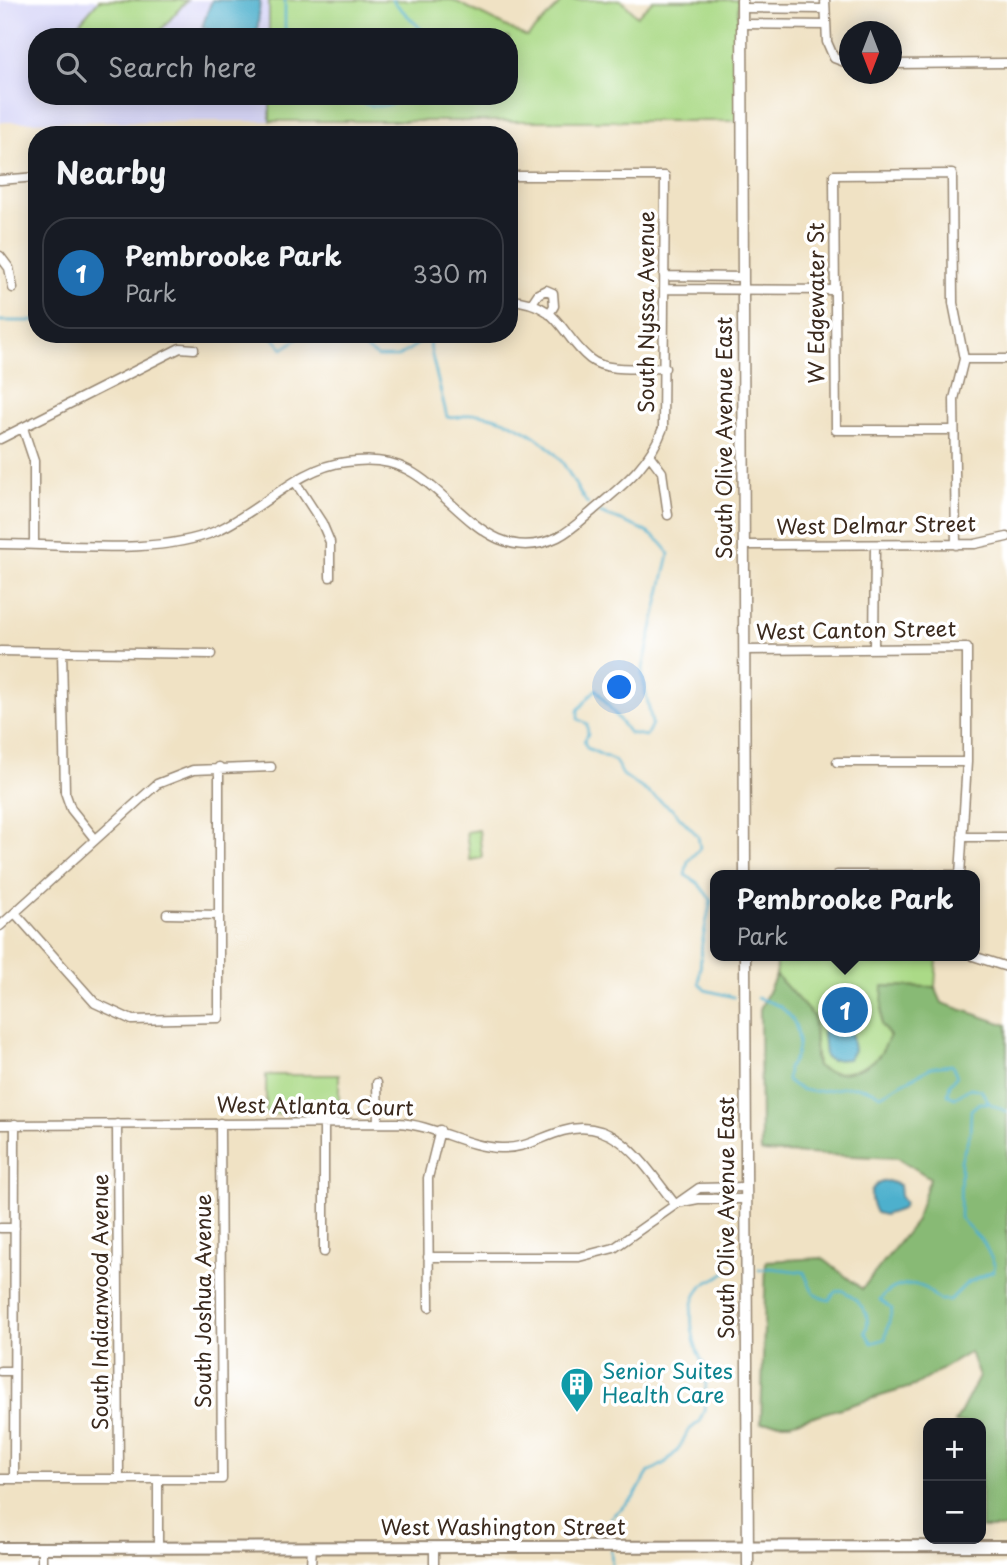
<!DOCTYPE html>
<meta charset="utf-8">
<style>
:root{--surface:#171b24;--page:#242831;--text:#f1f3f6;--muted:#9ea1a6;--line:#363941;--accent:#1f6fb2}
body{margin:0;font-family:"Playpen Sans",sans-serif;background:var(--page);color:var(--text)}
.controls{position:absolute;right:21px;bottom:21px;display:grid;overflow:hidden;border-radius:14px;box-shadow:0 4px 18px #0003}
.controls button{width:63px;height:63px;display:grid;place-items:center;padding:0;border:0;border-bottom:2px solid var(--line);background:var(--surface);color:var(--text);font:35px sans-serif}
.compass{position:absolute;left:839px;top:21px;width:63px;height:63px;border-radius:50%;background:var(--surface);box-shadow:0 4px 18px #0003;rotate:180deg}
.you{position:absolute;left:620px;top:688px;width:24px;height:24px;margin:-18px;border:5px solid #fff;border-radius:50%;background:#1a73e8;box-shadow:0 0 0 10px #1a73e833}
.badge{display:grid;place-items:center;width:46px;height:46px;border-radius:50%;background:var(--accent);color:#fff;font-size:23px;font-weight:700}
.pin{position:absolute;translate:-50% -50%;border:4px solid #fff;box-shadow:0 2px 7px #0006}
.popup{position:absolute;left:710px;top:870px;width:270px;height:91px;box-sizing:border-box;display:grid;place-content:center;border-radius:14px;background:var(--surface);filter:drop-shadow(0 2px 5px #0005);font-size:23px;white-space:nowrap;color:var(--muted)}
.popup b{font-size:26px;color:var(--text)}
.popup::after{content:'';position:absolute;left:50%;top:100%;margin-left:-14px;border:14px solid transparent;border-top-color:var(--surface)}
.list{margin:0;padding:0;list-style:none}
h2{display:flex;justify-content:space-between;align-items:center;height:91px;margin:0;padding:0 28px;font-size:30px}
h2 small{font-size:23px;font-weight:400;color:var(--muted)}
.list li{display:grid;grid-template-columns:46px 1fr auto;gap:21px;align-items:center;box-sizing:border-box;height:112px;margin:0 14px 14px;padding:0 14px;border:2px solid var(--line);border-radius:28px}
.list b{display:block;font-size:26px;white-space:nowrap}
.list p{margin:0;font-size:23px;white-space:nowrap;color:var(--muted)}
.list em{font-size:23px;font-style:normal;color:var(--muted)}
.icon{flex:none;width:38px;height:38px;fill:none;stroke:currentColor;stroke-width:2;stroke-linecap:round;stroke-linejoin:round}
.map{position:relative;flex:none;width:1007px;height:1565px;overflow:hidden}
.search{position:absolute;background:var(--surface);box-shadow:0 4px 18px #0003;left:28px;top:28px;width:490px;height:77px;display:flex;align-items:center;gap:18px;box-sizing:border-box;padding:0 24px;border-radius:28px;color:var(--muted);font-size:26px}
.panel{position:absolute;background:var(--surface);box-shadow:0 4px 18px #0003;left:28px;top:126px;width:490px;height:217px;border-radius:28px}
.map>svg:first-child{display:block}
.built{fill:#d8d7f8}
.green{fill:#abda87;stroke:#738252;stroke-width:2}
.forest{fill:#88ba74;stroke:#627249;stroke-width:2}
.water{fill:#4eb0cd;stroke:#446d76;stroke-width:2}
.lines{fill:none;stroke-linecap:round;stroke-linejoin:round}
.stream{stroke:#4eb0cd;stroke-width:2.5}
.minor-casing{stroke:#968671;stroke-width:11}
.tertiary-casing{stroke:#968671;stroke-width:13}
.secondary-casing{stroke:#968671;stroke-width:14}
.minor{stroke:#fff;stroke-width:8}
.tertiary{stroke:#fff;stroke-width:10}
.secondary{stroke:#fff;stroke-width:10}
.labels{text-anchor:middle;stroke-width:7;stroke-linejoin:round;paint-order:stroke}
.street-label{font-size:21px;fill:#3b2a1e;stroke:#fff}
.culture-label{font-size:21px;fill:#0d838f;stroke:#fff;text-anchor:start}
</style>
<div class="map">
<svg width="1007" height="1565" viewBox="0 0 1007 1565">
<rect width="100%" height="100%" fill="#fff"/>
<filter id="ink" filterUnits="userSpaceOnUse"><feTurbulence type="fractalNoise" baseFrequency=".0143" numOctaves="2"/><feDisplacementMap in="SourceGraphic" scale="14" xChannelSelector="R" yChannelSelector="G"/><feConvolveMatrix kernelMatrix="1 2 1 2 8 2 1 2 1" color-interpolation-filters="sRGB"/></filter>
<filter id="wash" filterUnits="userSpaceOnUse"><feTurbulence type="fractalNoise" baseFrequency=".00686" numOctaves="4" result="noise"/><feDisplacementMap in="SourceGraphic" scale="28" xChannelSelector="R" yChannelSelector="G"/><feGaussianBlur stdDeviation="1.57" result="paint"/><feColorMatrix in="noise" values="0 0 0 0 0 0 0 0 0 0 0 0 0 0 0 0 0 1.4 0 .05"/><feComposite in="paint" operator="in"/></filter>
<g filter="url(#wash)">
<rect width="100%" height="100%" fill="#f0e2c4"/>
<path class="built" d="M0,0H269V37H37V96H270V121L0,122Z"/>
<path class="green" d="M99,0H187L155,37H67Z
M269,0H453L527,37L564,0H621L637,16L653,0H738L739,121H270V96H509V37H269Z
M479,830L482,858L470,860L466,832Z
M937,959L935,987L883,986C885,1001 891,1019 890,1034C887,1064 840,1084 817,1066L813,1017L776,975V960Z
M266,1075H339V1113L266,1114Z"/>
<path class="forest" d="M776,975L814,1017L815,1060L817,1066C835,1080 864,1071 879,1056C883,1051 886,1042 890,1036L881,1025L883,986L935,987L942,1003L1007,1025V1528H981V1423H955L979,1377L970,1352L914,1386L791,1423H761L766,1261L822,1258L862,1289L915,1222L930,1178L898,1158L761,1152L760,1009Z"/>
<path class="water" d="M212,0H260L257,37H224L202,27Z
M830,1015L849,1018L854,1050L849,1059L831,1060L825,1057L822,1020Z
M888,1181L899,1185L900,1196L905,1203L902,1209L884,1215L876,1213C868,1197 868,1183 888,1181Z"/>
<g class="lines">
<path class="stream" d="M285,0V29L293,37
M392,0L429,37
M353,96C369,113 395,105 413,96
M0,321H37
M78,334L81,338L95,334
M270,334L283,349L304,334
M343,334L378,357H398L422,341H429C434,367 441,392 447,417C460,421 467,412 478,414C510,418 543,437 562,462C572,476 577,491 588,504
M600,513C622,522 659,531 669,554L642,673L652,724L646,736L629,733L596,689L578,710V719L587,724L588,734L584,741L587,748L615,761L623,775L673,810L698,836L700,848L688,861L685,875L698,883L711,900L702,943L699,983L705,990L734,997
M757,998C766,1001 776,1003 783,1009C802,1024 803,1052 788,1068L787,1080C806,1099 825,1089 849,1087C860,1086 871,1090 881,1095L932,1067L952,1065L957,1076L950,1084L948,1095L955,1098L970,1088L981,1090L989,1103
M759,1270L770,1268L804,1272C810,1286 813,1298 829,1300L835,1292L842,1290C858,1300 874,1314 865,1332L872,1343L885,1339L892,1309L880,1300C890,1286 911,1279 926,1289C931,1292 934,1297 939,1300H950L967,1283L993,1271L995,1266L984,1243L960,1218L961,1160L970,1133L971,1110L979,1103H989L1007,1112
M611,1544L610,1518L634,1497L649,1472L665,1463L678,1450L688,1431L699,1422L704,1411L707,1369C693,1351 684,1308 700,1289C705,1282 711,1281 718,1277C725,1273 725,1271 733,1271
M611,1551L612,1565"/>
</g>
</g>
<g filter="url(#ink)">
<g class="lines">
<defs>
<path id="minor" d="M825,0L827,42L834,58L850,64
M742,8L825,9
M742,24L826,25
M892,64L1007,63
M0,180L37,177
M0,256L9,268L13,288
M664,276L743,277
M664,289L835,290
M509,300C561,303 559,334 590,359C607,373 644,367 665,368
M532,303L538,294L546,290L553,293L554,306L549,314
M964,359H1007
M23,428L34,461V544
M954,430H836L834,175L952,174L953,303L964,359L954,399L956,545
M0,439L180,348L194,349
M650,456L662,472L668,515
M296,483L322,523L330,542V577
M0,544C63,544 159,556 216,531C260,512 298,467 346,462C367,459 390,460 408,470C457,496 491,569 558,537C572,530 584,518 596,508C624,484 650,464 663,428L665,176H509
M744,545L975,544L1007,537
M874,648L875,545
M745,650L967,648V762L960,875
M0,651L211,654
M62,651L65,792L71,809L95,839
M837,762H967
M962,837H1007
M837,875H960
M15,913L95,1003L132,1020L219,1018V767
M167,914L219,915
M0,926L157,784L193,770L271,767
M973,956L1007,967
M377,1083L378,1123
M117,1124L119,1479
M0,1125L398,1123C435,1125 465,1147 501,1148C525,1149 541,1137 563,1131C617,1115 646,1168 675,1204
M682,1202L698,1199H746
M0,1228H15
M324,1252V1124
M428,1257H579L614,1248L699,1188L746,1187
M429,1307L428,1178L440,1130
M0,1371H14
M0,1479H222L220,1123
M14,1479L15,1124
M158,1479V1548
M434,1547V1565
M42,1548V1565
M311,1565L312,1547"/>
<path id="tertiary" d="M742,0L745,875
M745,956L748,1565"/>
<path id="secondary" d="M0,1548L1007,1546"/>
</defs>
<use href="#minor" class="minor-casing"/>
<use href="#tertiary" class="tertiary-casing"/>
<use href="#secondary" class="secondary-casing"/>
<use href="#minor" class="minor"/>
<use href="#tertiary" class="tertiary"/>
<use href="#secondary" class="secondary"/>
</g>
</g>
<defs>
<symbol id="building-pin" viewBox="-11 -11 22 30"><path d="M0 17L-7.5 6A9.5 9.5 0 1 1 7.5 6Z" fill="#0f9aa8" stroke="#fff"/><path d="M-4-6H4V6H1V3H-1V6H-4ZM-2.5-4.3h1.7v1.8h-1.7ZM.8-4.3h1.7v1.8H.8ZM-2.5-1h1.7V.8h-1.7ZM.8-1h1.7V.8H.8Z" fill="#fff"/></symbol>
</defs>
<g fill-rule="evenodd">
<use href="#building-pin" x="558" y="1365" width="38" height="52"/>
</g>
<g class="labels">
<g class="street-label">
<text transform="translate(817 303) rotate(-90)" y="7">W Edgewater St</text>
<text transform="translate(647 312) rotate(-90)" y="7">South Nyssa Avenue</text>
<text transform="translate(725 438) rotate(-90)" y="7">South Olive Avenue East</text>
<text transform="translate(876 526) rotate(-1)" y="7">West Delmar Street</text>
<text transform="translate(856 631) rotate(-1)" y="7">West Canton Street</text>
<text transform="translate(315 1107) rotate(1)" y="7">West Atlanta Court</text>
<text transform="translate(727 1218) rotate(-90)" y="7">South Olive Avenue East</text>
<text transform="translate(204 1301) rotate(-90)" y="7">South Joshua Avenue</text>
<text transform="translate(101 1302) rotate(-90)" y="7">South Indianwood Avenue</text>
<text x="503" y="1535">West Washington Street</text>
</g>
<g class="culture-label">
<text x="602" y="1379">Senior Suites<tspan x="602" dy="24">Health Care</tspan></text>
</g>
</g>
</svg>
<div class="controls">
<button>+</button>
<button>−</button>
</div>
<svg class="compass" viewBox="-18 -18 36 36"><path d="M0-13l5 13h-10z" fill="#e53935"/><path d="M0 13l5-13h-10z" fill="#9ea1a6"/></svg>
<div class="you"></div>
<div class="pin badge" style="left:845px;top:1010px">1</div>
<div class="popup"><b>Pembrooke Park</b>Park</div>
<div class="search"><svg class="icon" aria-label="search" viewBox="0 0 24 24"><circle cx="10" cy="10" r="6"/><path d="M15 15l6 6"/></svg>Search here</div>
<section class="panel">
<h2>Nearby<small></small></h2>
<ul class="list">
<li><span class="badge">1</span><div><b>Pembrooke Park</b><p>Park</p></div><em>330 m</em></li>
</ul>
</section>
</div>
